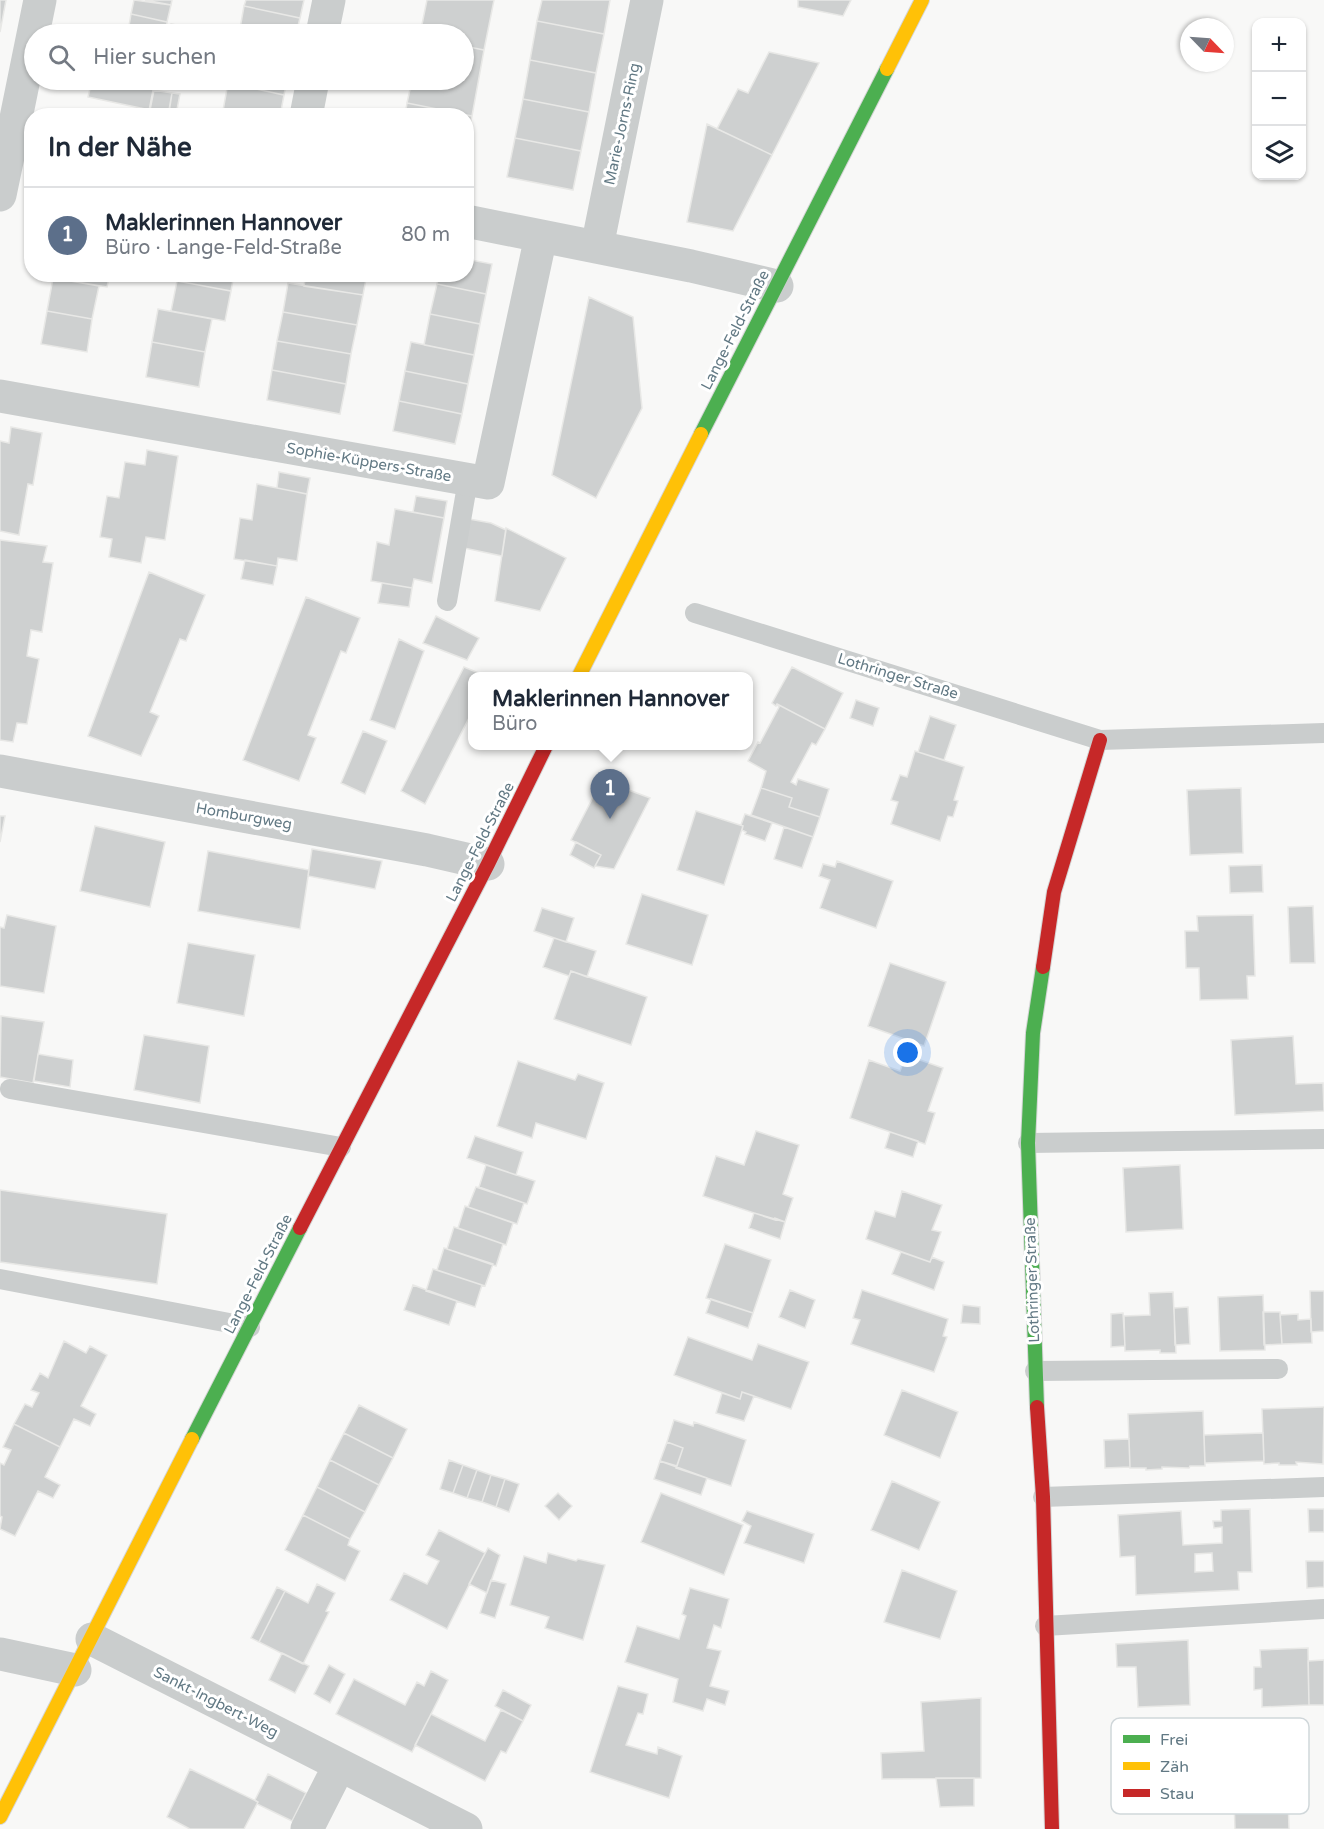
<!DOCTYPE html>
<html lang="de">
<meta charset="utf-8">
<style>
:root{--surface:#fff;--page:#f2f2f3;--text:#1f2937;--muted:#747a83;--line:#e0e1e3;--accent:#55616c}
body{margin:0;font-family:"Varela Round",sans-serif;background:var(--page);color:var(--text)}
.controls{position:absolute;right:18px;top:18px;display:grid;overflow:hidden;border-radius:12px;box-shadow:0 2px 4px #0004}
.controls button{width:54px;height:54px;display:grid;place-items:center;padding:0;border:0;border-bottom:2px solid var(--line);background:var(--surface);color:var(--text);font:30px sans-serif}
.compass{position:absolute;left:1180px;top:18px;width:54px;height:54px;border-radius:50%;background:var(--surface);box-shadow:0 2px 4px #0004;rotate:115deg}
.you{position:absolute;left:908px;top:1053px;width:21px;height:21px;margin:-15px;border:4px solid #fff;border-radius:50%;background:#1a73e8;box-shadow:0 0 0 9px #1a73e833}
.badge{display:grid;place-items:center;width:39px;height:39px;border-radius:50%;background:var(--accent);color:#fff;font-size:20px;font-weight:700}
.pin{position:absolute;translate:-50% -50px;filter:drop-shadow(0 2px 3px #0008)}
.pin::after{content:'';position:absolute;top:32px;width:21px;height:18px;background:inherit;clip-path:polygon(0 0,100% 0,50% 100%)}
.popup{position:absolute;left:468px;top:672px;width:285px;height:78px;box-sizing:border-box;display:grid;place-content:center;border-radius:12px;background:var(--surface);filter:drop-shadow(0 2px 4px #0005);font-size:20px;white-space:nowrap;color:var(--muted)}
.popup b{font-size:22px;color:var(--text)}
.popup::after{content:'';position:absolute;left:50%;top:100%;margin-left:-12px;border:12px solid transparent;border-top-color:var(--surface)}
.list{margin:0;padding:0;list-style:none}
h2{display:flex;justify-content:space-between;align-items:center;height:78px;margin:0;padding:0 24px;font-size:26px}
h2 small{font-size:20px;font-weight:400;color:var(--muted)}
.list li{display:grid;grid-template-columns:39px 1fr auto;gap:18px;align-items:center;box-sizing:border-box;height:96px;padding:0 24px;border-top:2px solid var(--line)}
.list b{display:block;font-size:22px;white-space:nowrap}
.list p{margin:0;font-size:20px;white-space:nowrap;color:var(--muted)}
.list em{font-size:20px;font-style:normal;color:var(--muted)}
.icon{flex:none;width:33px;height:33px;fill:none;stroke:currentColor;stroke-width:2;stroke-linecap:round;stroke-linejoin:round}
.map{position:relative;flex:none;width:1324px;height:1829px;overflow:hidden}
.search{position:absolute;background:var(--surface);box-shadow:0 2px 4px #0004;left:24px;top:24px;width:450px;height:66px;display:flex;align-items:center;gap:15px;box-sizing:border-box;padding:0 21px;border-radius:33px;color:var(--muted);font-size:22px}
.panel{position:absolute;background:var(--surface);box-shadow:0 2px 4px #0004;left:24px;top:108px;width:450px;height:174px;border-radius:24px}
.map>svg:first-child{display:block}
.building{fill:#ced0d0;stroke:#e8e8e6;stroke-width:1.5;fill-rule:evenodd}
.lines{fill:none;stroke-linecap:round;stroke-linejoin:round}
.fast-casing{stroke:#d4d5d5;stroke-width:16}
.slow-casing{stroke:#d4d5d5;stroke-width:16}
.jam-casing{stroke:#d4d5d5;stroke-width:16}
.lane{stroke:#cacdcd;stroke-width:20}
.street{stroke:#cacdcd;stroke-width:33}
.fast{stroke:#4caf50;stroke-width:14}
.slow{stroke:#ffc107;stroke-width:14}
.jam{stroke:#c62828;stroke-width:14}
.labels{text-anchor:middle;stroke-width:6;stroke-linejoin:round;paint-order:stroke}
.street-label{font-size:15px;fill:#627984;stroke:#fff}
.key{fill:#fff;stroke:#d0d7da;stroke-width:1.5}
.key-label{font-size:16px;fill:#627984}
</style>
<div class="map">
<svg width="1324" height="1829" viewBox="0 0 1324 1829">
<rect width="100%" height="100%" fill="#f8f8f7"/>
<path class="building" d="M0,0H6L0,32Z
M134,0L171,5L167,22L131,14Z
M145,0H172L171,5Z
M246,0H304L300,18L244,6Z
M427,0H494L484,50L464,46V34H420Z
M542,0H610L604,34L537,21Z
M798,0H851L843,16L798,7Z
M244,6L300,18L296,34H239Z
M131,14L167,22L165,34H140L128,32Z
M537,21L604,34L596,73L530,60Z
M171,24L193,28L192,34H169Z
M103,27L128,32L140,34H101Z
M464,46L484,50L472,116L407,103L412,80H464Z
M769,52L819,63L772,155L717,129L738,89L748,93Z
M530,60L596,73L589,112L523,99Z
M92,80H156L150,110L88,97Z
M229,80H287L284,95L228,83Z
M228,83L284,95L280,116H222Z
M153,90L172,93L168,116H148Z
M172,93L180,94L176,115L169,113Z
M523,99L589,112L581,151L515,138Z
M407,103L472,116L466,142V116H405Z
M707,124L772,155L733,231L687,222Z
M515,138L581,151L573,190L507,177Z
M466,259L492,264L486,294L437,284L439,274H466Z
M53,274H110L107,287L53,278Z
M178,274H234L231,291L177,281Z
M306,274H367L363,295L304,286Z
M53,278L99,286L92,319L47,311Z
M177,281L231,291L225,321L171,311Z
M288,283L363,295L357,325L283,312Z
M437,284L486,294L480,324L430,314Z
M589,297L633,317L642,408L596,498L552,475Z
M158,309L212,319L205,352L152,342Z
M47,311L92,319L87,352L41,344Z
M283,312L357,325L351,354L277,341Z
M430,314L480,324L474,355L424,345Z
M277,341L351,354L346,384L272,370Z
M152,342L205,352L199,387L146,377Z
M411,342L474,355L468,384L405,371Z
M272,370L346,384L340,414L267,400Z
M405,371L468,384L462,414L399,401Z
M399,401L462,414L455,444L393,431Z
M11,427L42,433L33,485L28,484L19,535L0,531V441L9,443Z
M147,450L178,456L165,540L146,537L141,563L109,557L112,539L100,537L107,496L119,498L125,462L145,465Z
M279,472L310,478L307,494L277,488Z
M257,484L307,494L297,561L278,558L277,566L234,559L240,518L252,520Z
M416,496L447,501L444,518L413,512Z
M395,509L444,518L432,583L414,579L412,588L371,581L377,542L389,545Z
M469,519L491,523L506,530L502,556L464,548Z
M506,528L566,558L540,611L495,601Z
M0,540L47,546L43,562L53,563L42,632L31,630L27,656L39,659L27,724L17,723L13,742L0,740Z
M245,560L277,566L273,585L241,579Z
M149,572L205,595L186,641L180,639L150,712L159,716L141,756L88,736Z
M382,583L412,588L409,607L378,603Z
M306,597L360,618L346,653L341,651L308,735L316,738L299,781L243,760Z
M436,616L479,638L467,660L423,643Z
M399,639L424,651L395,729L370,720Z
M464,667L486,676H472V712L425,804L401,791Z
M792,667L843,693L825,729L777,704L776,706L772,703Z
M856,700L879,708L873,726L850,718Z
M777,704L825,729L816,745L812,743L791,782L796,785L798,779L829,789L820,817L789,807L792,798L761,788L766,771L748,761L758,742L760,743L779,707Z
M930,716L956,725L944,760L918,752Z
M363,731L387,741L365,794L341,783Z
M915,751L964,767L954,800L958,801L953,817L948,816L940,841L891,824L898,802L891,800L900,775L907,777Z
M602,780L650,798L614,869L595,866L601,855L571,840Z
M761,788L792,798L789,807L820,817L813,837L751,815Z
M1241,788L1243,853L1190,855L1187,790Z
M696,811L743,826L724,885L677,870Z
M745,814L772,823L765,841L745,834L746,832L742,830L743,826L741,825Z
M0,816H5L0,842Z
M95,826L165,842L150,907L80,891Z
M784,827L813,837L802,868L774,859Z
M576,842L601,855L594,868L570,855Z
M312,849L382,861L375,889L308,876Z
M208,851L309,870L300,929L198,911Z
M837,861L893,881L876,928L820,908L830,880L819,876L823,864L835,867Z
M1262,865L1263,892L1230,893L1229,866Z
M642,894L708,915L692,965L626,944Z
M1313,906L1315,963H1290L1288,907Z
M542,908L574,918L566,942L534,931Z
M7,915L56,926L44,993L0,986V927L4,928Z
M1253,915L1255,976H1247L1248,999L1200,1000L1199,968H1186L1185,931H1198L1197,916Z
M554,938L596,951L587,977L571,971L569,976L543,967Z
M188,943L255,955L244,1016L177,1003Z
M890,963L946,982L924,1046L868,1026Z
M571,971L647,997L631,1045L554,1019Z
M1,1016L44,1022L33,1083L0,1077Z
M144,1035L209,1046L200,1103L134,1090Z
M1293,1036L1296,1084L1323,1083L1324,1111L1235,1115L1231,1040Z
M38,1054L73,1060L70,1087L34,1081Z
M906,1055L943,1068L928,1111L935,1113L925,1144L850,1118L869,1060L900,1071Z
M518,1061L575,1080L578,1074L604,1083L586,1139L536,1123L532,1138L497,1126Z
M756,1131L799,1145L783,1194L793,1198L785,1222L775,1218V1220L703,1196L716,1156L744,1165Z
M890,1132L918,1141L913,1157L885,1148Z
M475,1136L523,1152L516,1175L467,1158Z
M486,1165L535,1181L527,1204L479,1187Z
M1180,1165L1183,1229L1126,1232L1123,1168Z
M476,1187L524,1203L517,1224L468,1207Z
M0,1190L167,1214L157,1284L0,1262Z
M902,1191L942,1205L932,1230L941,1232L930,1262L866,1239L875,1211L895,1217Z
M465,1206L513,1223L506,1245L458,1228Z
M754,1213L785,1222L780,1239L749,1228Z
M454,1227L503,1244L496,1266L447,1249Z
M725,1244L771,1260L753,1313L706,1298Z
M444,1248L493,1264L485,1286L437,1270Z
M901,1252L930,1262L932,1257L944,1262L934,1290L892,1274Z
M433,1269L482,1285L475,1307L426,1291Z
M413,1285L457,1301L449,1325L404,1310Z
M790,1290L815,1300L805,1328L779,1317Z
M862,1290L948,1319L943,1336L947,1337L934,1372L851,1344L860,1320L853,1318Z
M1310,1291H1324V1331L1311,1332Z
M1173,1292L1176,1353H1160V1350L1125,1351L1124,1316L1150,1315L1149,1293Z
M1263,1295L1265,1350L1220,1351L1218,1297Z
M711,1299L753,1313L748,1328L706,1313Z
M963,1305L980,1307V1324L961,1323Z
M1188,1307L1190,1344L1175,1345L1174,1308Z
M1263,1312H1280L1282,1344L1264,1345Z
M1123,1313L1125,1346L1111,1347V1314Z
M1298,1314V1320L1311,1319L1312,1343L1282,1344L1280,1315Z
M688,1337L752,1360L758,1344L809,1362L791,1409L742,1392L740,1399L674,1375Z
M64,1341L86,1353L90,1346L107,1355L81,1406L96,1414L90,1426L74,1419L60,1447L14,1424L25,1404L32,1407L39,1393L31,1390L40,1373L48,1378Z
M902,1390L958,1412L940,1458L884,1435Z
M742,1392L754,1396L744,1421L716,1413L722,1393L740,1399Z
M359,1405L407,1429L393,1458L344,1433Z
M1324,1407L1323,1464L1296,1462L1297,1465H1279V1463L1264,1464L1262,1409Z
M1203,1411L1205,1466H1190L1189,1468L1162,1467V1469L1146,1470V1468H1130L1128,1414Z
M674,1420L693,1426L694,1422L746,1440L731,1486L676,1468L683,1448L667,1442Z
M14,1424L60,1447L45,1477L60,1485L53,1498L38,1491L15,1536L0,1529L2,1517L0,1516V1463L4,1465L11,1450L3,1447Z
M344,1433L393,1458L379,1485L330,1460Z
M1263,1433L1264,1461L1205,1463L1204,1435Z
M1129,1439L1130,1467L1105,1468L1104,1440Z
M667,1442L683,1448L677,1466L660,1461Z
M330,1460L379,1485L365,1512L317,1487Z
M449,1460L463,1465L453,1493L440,1489Z
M660,1461L707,1478L701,1495L654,1479Z
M463,1465L477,1470L467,1498L453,1493Z
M477,1470L491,1475L482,1502L467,1498Z
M491,1475L505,1479L496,1507L482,1502Z
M505,1479L519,1484L509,1512L496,1507Z
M892,1481L940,1502L919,1550L871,1530Z
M317,1487L365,1512L350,1539L303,1515Z
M558,1493L572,1506L559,1520L545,1506Z
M661,1493L743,1525L724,1575L641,1542Z
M1250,1509L1252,1572H1238L1239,1590L1136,1595L1135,1556L1120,1557L1118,1515L1181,1511L1183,1545L1222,1543V1527L1214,1528L1213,1521H1221V1510ZM1212,1553L1213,1571L1195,1572V1554Z
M1308,1509H1324V1532H1309Z
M747,1511L814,1534L804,1563L744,1543L751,1526L742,1521Z
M303,1515L350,1539L348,1545L360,1551L345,1581L285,1550Z
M439,1530L485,1553L447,1629L390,1600L404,1573L427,1584L439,1561L426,1555Z
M488,1548L500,1555L487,1593L469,1584Z
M548,1553L576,1561L578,1559L605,1565L583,1640L545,1628L549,1617L510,1605L524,1556L546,1563Z
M1306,1561H1324V1587L1307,1588Z
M902,1570L957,1591L940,1639L884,1622Z
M491,1580L506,1584L495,1618L480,1613Z
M317,1584L335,1593L326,1611L329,1612L303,1664L259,1642L285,1591L308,1603Z
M277,1587L285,1591L259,1642L251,1638Z
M690,1588L729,1599L721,1628L714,1625L707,1648L721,1651L710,1686L729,1691L725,1705L707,1699L703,1711L673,1702L678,1679L625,1662L637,1626L679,1639L686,1616L682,1614Z
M1188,1640L1190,1705L1138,1707L1136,1667H1117L1116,1644Z
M1308,1648L1309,1705L1262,1707V1689L1254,1690V1667H1261L1260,1650Z
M282,1653L309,1666L295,1693L269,1680Z
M1324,1660V1705H1309L1308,1661Z
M329,1665L345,1674L330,1703L314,1694Z
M431,1671L448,1680L412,1752L336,1714L354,1679L405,1705L417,1682L424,1686Z
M618,1686L648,1694L643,1714L638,1713L626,1745L657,1754L658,1747L682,1756L669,1798L590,1772Z
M503,1690L531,1705L523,1721L495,1706Z
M981,1698V1778L882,1779L881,1753L924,1751L921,1702Z
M501,1710L523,1721L506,1753L501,1751L485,1781L415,1745L431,1714L485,1741Z
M1287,1765H1299L1300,1795L1288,1796L1289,1829H1235L1234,1799L1204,1800L1203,1780L1287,1777Z
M190,1769L258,1802L244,1829H190L167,1817Z
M268,1774L306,1793L292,1821L257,1804L258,1802L255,1800Z
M936,1778H974V1806L940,1807Z"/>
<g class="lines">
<defs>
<path id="fast" d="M701,434L887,69
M1037,1407L1028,1143L1033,1033L1043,967
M192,1439L300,1228"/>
<path id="slow" d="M887,69L922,0
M579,676L701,434
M0,1817L192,1439"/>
<path id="jam" d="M1043,967L1054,892L1100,740
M300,1228L488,864L546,746
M1037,1407L1043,1497L1052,1829"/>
</defs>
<use href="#fast" class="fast-casing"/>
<use href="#slow" class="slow-casing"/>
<use href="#jam" class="jam-casing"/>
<path class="lane" d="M447,601L468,480
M695,613L1100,740L1324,733
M10,1089L341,1147
M1028,1143L1324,1139
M0,1279L250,1327
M1035,1371L1278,1369
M1043,1497L1324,1487
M1045,1626L1324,1609"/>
<path class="street" d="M322,34L329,0
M306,116L313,80
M32,132L14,128L40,0
M0,195L14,128
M466,221L691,266L777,286
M597,247L647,0
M0,396L488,483L541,236
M0,771L427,850L488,864
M92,1639L466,1829
M0,1654L75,1670
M307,1829L339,1766"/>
<use href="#fast" class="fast"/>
<use href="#slow" class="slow"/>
<use href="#jam" class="jam"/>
</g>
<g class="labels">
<g class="street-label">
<text transform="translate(622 124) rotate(-78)" y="5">Marie-Jorns-Ring</text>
<text transform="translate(735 330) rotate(-63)" y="5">Lange-Feld-Straße</text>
<text transform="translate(369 462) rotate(10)" y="5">Sophie-Küppers-Straße</text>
<text transform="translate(898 676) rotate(17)" y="5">Lothringer Straße</text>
<text transform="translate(244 816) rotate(10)" y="5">Homburgweg</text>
<text transform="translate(480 842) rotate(-63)" y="5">Lange-Feld-Straße</text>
<text transform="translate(258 1274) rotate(-63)" y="5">Lange-Feld-Straße</text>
<text transform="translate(1032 1280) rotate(-92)" y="5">Lothringer Straße</text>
<text transform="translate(216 1702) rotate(27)" y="5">Sankt-Ingbert-Weg</text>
</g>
</g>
<rect x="1111" y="1718" width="198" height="96" rx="9" class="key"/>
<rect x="1123" y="1735" width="27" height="8" fill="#4caf50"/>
<rect x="1123" y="1762" width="27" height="8" fill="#ffc107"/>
<rect x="1123" y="1789" width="27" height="8" fill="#c62828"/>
<g class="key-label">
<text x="1160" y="1745">Frei</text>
<text x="1160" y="1772">Zäh</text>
<text x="1160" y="1799">Stau</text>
</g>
</svg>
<div class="controls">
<button>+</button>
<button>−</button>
<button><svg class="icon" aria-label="layers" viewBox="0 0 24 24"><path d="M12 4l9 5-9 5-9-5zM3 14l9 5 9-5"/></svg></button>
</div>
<svg class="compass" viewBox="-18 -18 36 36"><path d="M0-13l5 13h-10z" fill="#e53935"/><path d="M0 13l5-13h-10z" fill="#747a83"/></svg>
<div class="you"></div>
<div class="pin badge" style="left:610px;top:819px;background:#5c6f8a">1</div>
<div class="popup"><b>Maklerinnen Hannover</b>Büro</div>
<div class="search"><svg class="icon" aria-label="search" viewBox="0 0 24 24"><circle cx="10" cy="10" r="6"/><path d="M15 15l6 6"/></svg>Hier suchen</div>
<section class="panel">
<h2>In der Nähe<small></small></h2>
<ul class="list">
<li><span class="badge" style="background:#5c6f8a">1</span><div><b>Maklerinnen Hannover</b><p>Büro · Lange-Feld-Straße</p></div><em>80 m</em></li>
</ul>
</section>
</div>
